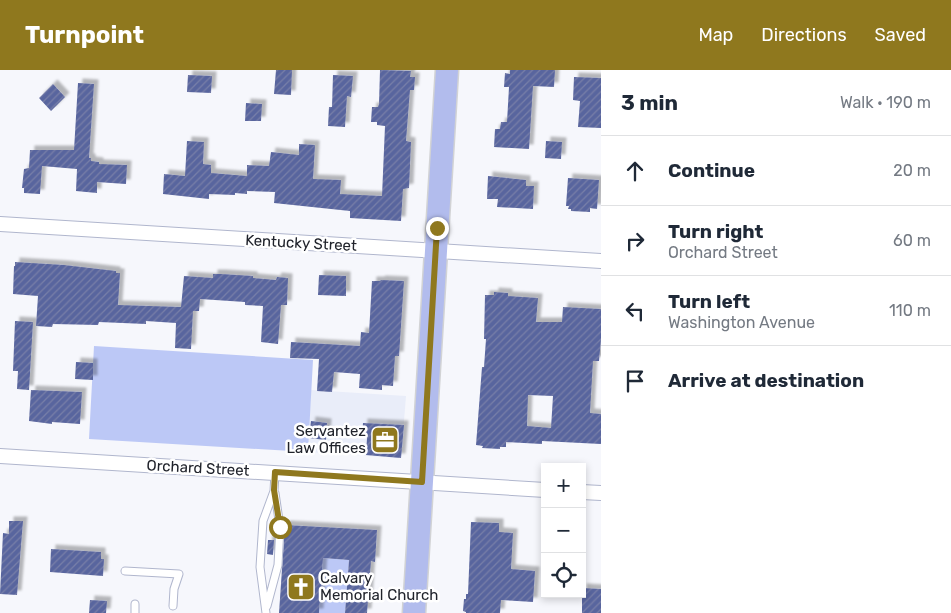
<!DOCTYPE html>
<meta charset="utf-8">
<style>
:root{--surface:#fff;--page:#f6f6f7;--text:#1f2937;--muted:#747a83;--line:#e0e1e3;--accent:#8f781e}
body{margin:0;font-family:Rubik,sans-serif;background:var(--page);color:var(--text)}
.controls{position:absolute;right:15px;bottom:15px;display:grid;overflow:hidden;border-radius:0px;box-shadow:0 2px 8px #0003}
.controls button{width:45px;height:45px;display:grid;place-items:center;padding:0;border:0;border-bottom:1px solid var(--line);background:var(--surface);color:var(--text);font:25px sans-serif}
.stop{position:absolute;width:15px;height:15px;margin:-11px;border:4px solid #8f781e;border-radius:50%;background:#fff}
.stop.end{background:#8f781e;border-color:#fff;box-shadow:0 1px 5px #0008}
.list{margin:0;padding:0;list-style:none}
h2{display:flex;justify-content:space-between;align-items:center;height:65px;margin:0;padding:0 20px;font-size:21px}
h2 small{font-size:16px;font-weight:400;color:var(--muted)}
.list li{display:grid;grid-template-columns:32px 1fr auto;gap:15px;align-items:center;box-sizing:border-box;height:70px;padding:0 20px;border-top:1px solid var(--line)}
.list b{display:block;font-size:19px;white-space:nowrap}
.list p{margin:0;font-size:16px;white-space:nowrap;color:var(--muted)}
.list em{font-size:16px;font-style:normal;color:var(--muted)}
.icon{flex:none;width:28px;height:28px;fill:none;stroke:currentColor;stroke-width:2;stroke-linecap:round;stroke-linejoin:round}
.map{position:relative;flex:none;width:601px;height:543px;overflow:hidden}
header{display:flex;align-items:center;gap:30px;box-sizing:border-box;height:70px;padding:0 25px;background:var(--accent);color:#fff}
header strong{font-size:24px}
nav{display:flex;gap:28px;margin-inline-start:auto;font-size:18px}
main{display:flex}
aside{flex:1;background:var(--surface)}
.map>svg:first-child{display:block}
.built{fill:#e9edf9}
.green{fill:#bcc8f6}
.building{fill:url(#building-hatch);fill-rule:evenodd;filter:url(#shadow)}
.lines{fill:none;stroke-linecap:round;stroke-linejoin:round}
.service-casing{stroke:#b0b6cd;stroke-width:9}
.minor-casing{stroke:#b0b6cd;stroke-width:16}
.primary-casing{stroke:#d2d3d5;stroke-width:25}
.service{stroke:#fff;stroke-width:7}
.minor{stroke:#fff;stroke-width:14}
.primary{stroke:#b2bced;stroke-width:22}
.route{stroke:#8f781e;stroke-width:6}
.labels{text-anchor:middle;stroke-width:5;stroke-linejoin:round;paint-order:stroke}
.street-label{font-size:15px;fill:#20232b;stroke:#fff}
.poi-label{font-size:15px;fill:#20232b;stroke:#fff;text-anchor:end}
</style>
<header>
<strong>Turnpoint</strong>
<nav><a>Map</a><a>Directions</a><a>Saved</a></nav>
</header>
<main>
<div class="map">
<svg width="601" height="543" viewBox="0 0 601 543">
<defs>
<pattern id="building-hatch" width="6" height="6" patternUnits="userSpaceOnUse" patternTransform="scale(1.25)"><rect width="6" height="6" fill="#59659e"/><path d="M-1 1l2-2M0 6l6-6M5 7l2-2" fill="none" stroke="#777fa8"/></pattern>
<filter id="shadow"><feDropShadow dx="4.5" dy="-4.5" stdDeviation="1" flood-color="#0004"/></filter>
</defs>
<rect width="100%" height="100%" fill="#f6f7fc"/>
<path class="built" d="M311,320L406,326L401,388L308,382Z"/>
<path class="green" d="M94,276L313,290L308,382L89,369Z
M323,488L349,490L345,543H319Z"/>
<path class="building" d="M276,0H292L291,25L274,24Z
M380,0L411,1L410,7H415L414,20H410L406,71L411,72L409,118L403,119L401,151L350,148V141L274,133L275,122L247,121V124L235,123V125L209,124V129L163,124L164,104L185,106L187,71L204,72L203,94L211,95V103L247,106V95L269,96L271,82L299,85V74L315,75L313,109L341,110L340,124L382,126L385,56L377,55V52H371L372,37H378L379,34Z
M510,0H555L554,17L533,16L529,79L494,77L495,59H500L501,52H507L509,17H504L505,3L510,4Z
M188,5L212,6L211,23L187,22Z
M333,5L353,6L351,27L347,26L345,57L328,56L329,37H332Z
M574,7L601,8V58L578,57L580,31L573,30Z
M78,13L94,14L89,88H91V91L99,92V94L127,95L126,114L97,112V123L76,121L77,99L42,96L40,124L24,123V118H22L24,99L29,98L30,80H74Z
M53,14L65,27L51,41L39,28Z
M246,33L262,34L261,51H245Z
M546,71L562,72L561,89L545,88Z
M488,106L526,110V116H534L533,139L497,137L498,129H487Z
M568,108L599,110L597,139L590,138V142L571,141V139H568L569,136H566Z
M15,192L64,195L116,201V203H120L118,235L181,237L184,206L213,208V204H221L253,206V208L276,210L277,207L288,208L287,235H281L278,274L261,272L263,236L245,235V232L200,229L199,241H193L191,279L175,278L176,253L146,251V254L99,252L98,255L53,254L52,257L36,256L38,226L13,224L14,196H15Z
M319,205L346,206V226L318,225Z
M381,210L404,211L399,286H395L393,316L382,315V320L359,318L360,304L334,302L332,322L317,321L319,289L290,288L291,272L360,276L361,262L369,263L372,211H380Z
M494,222L508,223V226L538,228L536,252H562L563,237L601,239V269L599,291H593L590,343L601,344V374L542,371V374L506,372V377H500V379L482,378L483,376L476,375L482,297H484L486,269H484L485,225H494ZM528,325L553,326L551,358L527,356Z
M15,251L33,252L29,320L17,319L18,301H13Z
M76,292L93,293V310L75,309Z
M31,320L82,322L80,354L52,352V354L29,351Z
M311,351L327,353L326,370L309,368Z
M363,353L404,355L401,388L366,385L367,368L362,367Z
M9,451H23L17,525L0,524L3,463L9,464Z
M471,452L499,453V462L513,463L511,499L535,501L533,532L501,530L500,543H466V542L463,541L464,529H466V524H468Z
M285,455L377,460L375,492L371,491L367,543H345L349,490L323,488L319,543H279Z
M268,470H274L273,485L267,484Z
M51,479L101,482V489H104L103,506L50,502Z
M582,518L601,519V543H582Z
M90,530L107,531L106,543H89Z"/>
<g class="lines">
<defs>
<path id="service" d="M125,501L179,504L174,519L173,536
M267,536L278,495L280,457L275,423
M135,543V534
M266,543L260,497L263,451L274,421L275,403"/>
<path id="minor" d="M0,154L601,191
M0,386L545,420
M582,422L601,423"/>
<path id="primary" d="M414,543L447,0"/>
</defs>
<use href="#service" class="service-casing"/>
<use href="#minor" class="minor-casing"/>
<use href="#primary" class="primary-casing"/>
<use href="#service" class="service"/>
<use href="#minor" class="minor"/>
<use href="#primary" class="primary"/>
</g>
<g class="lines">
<path class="route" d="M280,457L274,420L275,402L422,412L437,158"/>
</g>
<defs>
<symbol id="office-square" viewBox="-11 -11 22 22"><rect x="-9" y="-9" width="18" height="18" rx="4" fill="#8f781e" stroke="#fff"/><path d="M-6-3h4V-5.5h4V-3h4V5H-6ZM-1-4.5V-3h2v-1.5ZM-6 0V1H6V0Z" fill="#fff"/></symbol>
<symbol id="church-square" viewBox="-11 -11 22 22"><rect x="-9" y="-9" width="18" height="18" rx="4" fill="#8f781e" stroke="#fff"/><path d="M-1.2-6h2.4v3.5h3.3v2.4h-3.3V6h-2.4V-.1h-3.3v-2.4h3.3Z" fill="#fff"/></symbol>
</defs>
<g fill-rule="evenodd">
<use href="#office-square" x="369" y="354" width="32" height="32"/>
<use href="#church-square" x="285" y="501" width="32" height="32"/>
</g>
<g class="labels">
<g class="street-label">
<text transform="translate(301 173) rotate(3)" y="5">Kentucky Street</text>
<text transform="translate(198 398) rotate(3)" y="5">Orchard Street</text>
</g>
<g class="poi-label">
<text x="366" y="366">Servantez<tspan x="366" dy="17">Law Offices</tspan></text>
<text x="320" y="513" text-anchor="start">Calvary<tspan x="320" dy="17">Memorial Church</tspan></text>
</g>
</g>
</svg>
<div class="controls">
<button>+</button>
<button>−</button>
<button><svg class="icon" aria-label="locate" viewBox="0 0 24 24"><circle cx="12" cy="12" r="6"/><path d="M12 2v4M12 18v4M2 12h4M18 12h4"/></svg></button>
</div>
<div class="stop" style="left:280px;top:457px"></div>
<div class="stop end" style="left:437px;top:158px"></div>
</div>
<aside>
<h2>3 min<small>Walk · 190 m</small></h2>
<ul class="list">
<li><svg class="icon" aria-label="ahead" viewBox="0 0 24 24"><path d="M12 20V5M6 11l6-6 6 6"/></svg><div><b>Continue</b></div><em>20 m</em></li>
<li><svg class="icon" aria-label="right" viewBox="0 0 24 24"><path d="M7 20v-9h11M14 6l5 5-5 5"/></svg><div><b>Turn right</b><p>Orchard Street</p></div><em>60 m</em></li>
<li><svg class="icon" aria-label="left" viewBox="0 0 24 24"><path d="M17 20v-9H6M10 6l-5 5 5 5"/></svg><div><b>Turn left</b><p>Washington Avenue</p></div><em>110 m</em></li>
<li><svg class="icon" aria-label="arrive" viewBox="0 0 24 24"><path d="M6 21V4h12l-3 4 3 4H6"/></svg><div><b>Arrive at destination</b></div></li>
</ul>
</aside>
</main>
